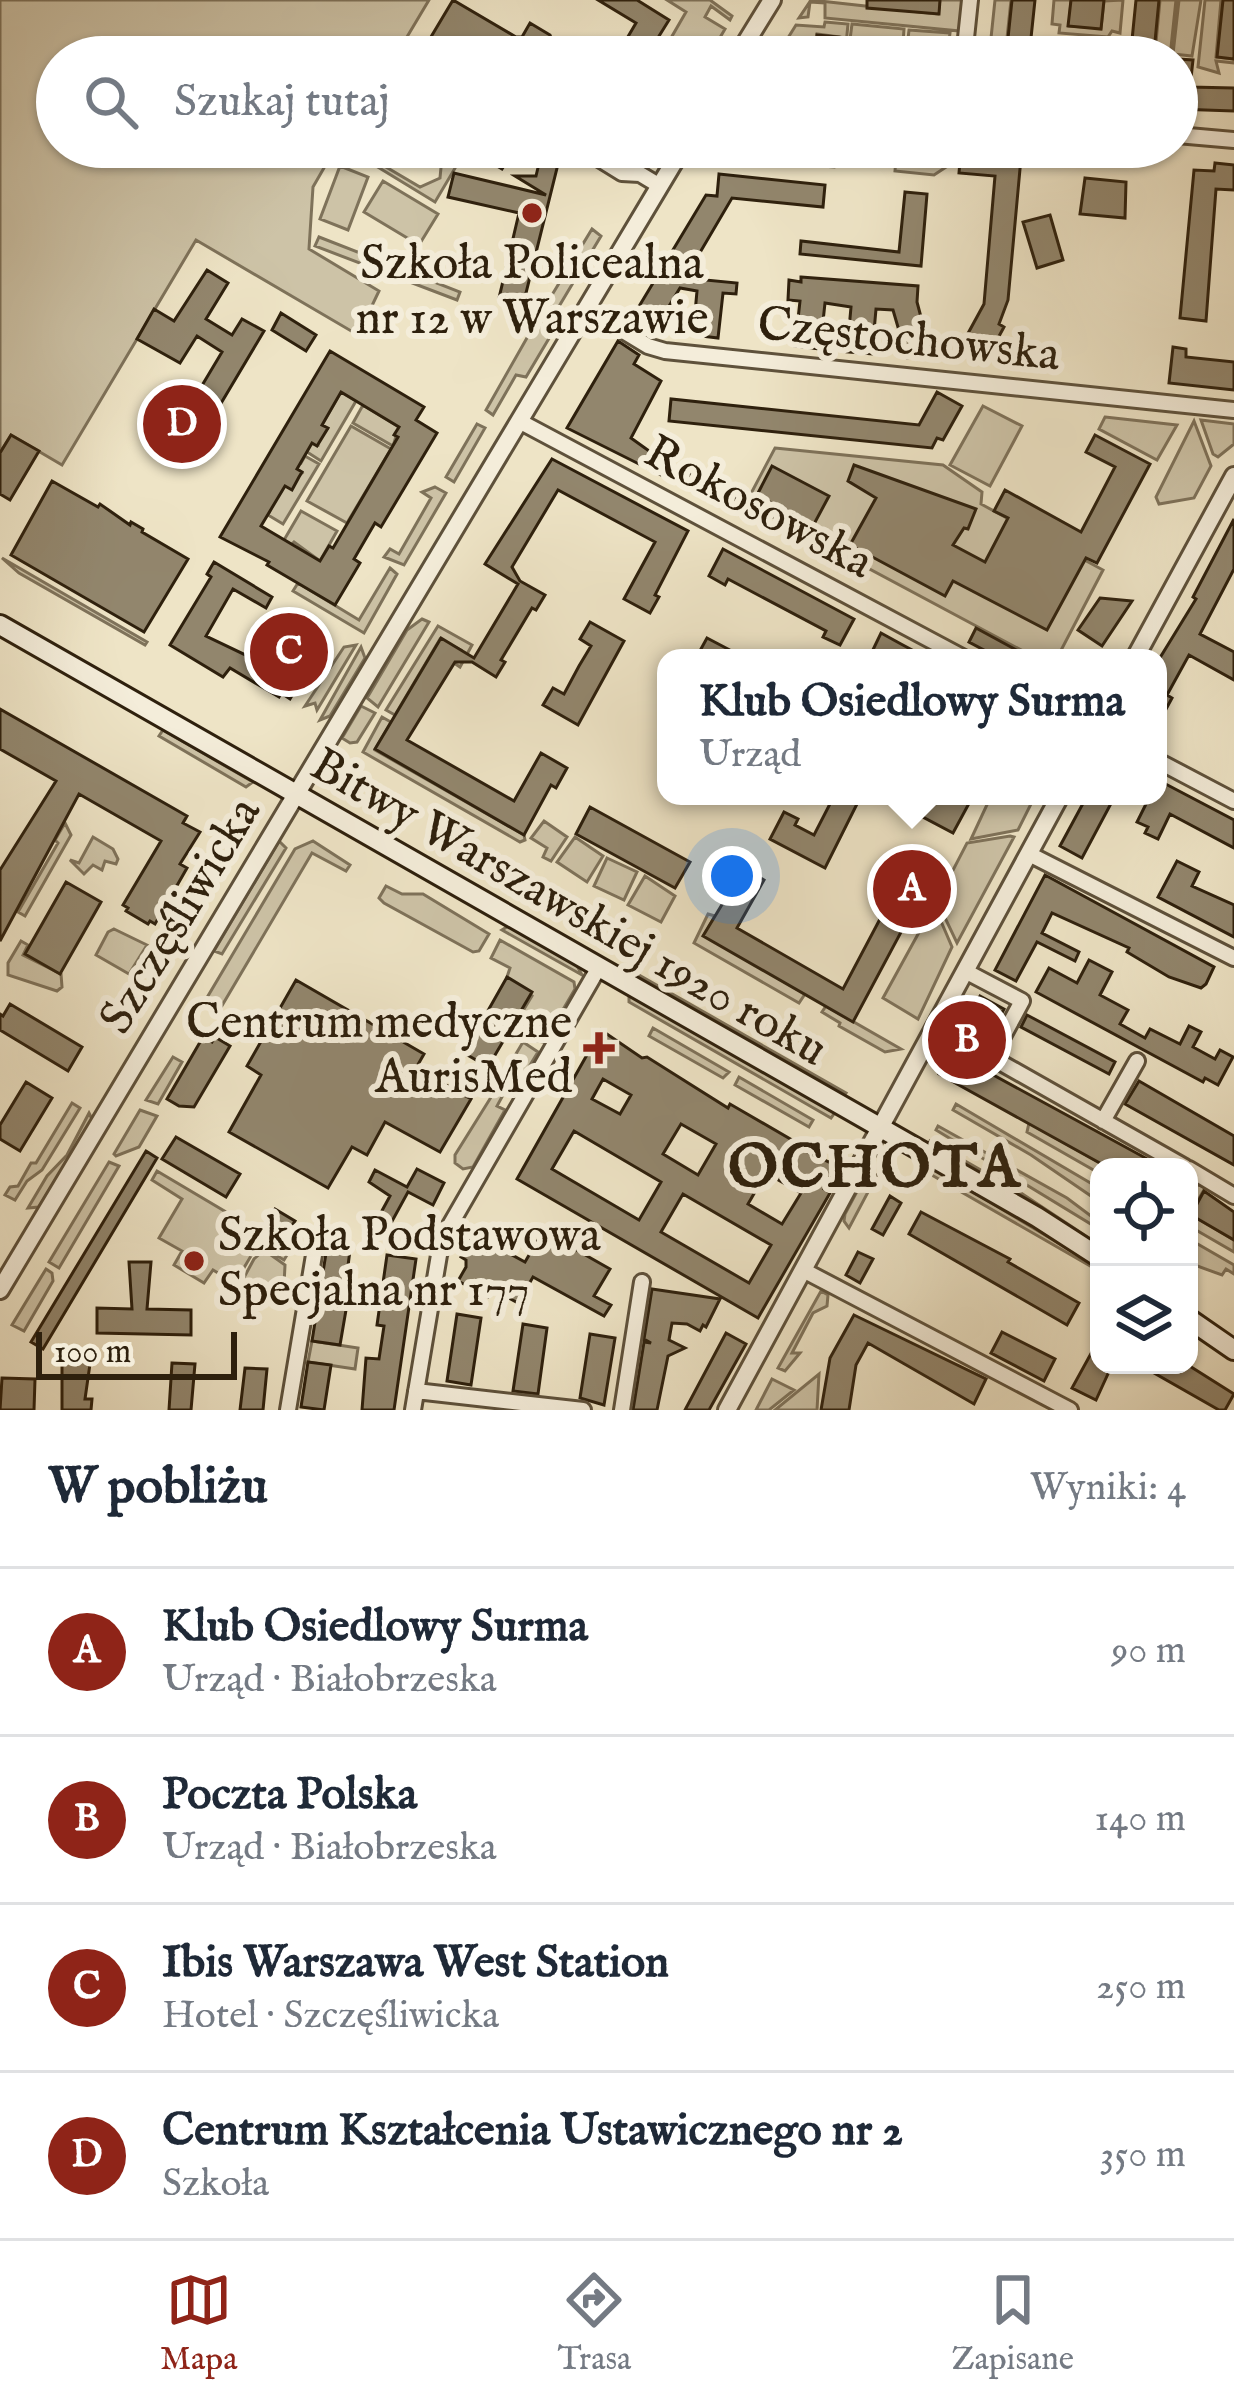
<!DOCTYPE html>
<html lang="pl">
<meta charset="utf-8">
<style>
:root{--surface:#fff;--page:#f2f2f3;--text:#1f2937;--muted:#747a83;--line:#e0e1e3;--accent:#8f2418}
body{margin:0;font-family:"IM FELL English",serif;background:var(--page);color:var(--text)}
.controls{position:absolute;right:36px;bottom:36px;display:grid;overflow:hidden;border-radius:24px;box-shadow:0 3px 9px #0004}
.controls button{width:108px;height:108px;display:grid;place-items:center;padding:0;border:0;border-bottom:3px solid var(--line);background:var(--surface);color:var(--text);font:60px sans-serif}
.scale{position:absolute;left:36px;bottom:30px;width:201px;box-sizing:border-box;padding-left:12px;border:6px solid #2e200d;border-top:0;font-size:33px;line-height:42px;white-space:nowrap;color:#2e200d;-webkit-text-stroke:9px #f4edda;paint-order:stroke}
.you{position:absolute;left:732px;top:876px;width:42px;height:42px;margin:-30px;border:9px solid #fff;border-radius:50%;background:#1a73e8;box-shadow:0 0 0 18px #1a73e833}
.badge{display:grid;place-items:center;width:78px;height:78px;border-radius:50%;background:var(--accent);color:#fff;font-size:39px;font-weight:700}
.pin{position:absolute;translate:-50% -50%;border:6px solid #fff;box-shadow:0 3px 12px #0006}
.popup{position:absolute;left:657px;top:649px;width:510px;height:156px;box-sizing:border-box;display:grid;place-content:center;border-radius:24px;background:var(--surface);filter:drop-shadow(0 3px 9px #0005);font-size:39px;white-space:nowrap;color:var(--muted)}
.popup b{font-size:45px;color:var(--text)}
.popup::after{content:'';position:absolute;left:50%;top:100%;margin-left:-24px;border:24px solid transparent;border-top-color:var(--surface)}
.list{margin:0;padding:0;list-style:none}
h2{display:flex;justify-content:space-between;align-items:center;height:156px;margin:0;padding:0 48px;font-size:51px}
h2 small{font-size:39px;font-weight:400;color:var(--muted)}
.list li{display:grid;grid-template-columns:78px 1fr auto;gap:36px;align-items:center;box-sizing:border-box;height:168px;padding:0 48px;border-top:3px solid var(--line)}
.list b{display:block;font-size:45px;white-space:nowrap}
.list p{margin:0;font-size:39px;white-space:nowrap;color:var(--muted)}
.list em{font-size:39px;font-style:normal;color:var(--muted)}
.icon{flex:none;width:66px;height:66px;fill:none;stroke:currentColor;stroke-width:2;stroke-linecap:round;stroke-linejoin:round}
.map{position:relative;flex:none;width:1234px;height:1410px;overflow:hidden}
.search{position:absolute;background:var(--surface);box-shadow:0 3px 9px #0004;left:36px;right:36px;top:36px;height:132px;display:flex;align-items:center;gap:30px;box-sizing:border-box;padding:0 42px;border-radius:66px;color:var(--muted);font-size:45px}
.sheet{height:828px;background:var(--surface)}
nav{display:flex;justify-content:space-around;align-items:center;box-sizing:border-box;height:168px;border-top:3px solid var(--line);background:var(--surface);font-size:33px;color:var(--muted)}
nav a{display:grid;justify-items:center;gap:6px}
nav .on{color:var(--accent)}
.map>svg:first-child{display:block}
.green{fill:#cdc3a7;stroke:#7e725a;stroke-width:3}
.building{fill:#92866d;stroke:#2e200d;stroke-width:3;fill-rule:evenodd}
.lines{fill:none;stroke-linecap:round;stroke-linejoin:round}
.minor-casing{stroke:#5e513b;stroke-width:20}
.tertiary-casing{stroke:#5e513b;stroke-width:22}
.secondary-casing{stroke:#2e200d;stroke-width:24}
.minor{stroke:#f4edda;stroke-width:14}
.tertiary{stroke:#f4edda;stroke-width:16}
.secondary{stroke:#f4edda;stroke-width:18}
.poi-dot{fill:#8f2418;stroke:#f4edda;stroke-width:4.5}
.labels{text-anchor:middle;stroke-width:12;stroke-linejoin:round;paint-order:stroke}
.poi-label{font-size:48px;fill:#2e200d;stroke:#f4edda}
.street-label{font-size:48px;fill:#2e200d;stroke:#f4edda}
.district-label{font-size:60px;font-weight:bold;letter-spacing:3px;fill:#2e200d;stroke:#f4edda}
</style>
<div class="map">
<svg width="1234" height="1410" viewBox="0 0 1234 1410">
<rect width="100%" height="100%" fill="#eee4c6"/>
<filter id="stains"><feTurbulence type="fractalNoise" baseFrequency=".00167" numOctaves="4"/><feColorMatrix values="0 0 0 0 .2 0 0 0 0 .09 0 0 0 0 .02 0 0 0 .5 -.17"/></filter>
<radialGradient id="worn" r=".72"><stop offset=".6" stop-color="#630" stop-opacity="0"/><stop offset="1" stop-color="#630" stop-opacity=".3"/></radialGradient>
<path class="green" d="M0,0H429L395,57H57V147H336L313,187L309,249L379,291L358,335L196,240L62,465L11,435L0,453Z
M667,0H710L732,16L730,20L711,6L705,17L725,29L715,46L705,41L695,57H684L671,38L686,12Z
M811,0L938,14L940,0H963L960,31L825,18V3L810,2L808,17L799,18Z
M995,0H1011L1005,57H989Z
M1054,0H1071L1069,26L1101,28L1104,1L1123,0L1120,33L1112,31L1108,37L1059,33L1060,25L1052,24Z
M1160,0H1176L1170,57L1125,52L1128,39V50L1155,53Z
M1179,0H1201L1192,56L1173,54Z
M1205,0H1221L1216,57L1234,59V63L1216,61L1219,73L1198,67Z
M825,22L848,24L845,55L839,54L840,37L817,34L814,57H776L796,25L824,27Z
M852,24L904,29L902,57L848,55Z
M909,30L950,33L947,57H936L937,46L914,44L912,57H906Z
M1096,39L1114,45L1117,57H1076L1085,43Z
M345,147H352L420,187L440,178L443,147L464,153L435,202Z
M795,147H836L834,167L793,164Z
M897,147H903V152L927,155L928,147H949L946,167L934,175L895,171Z
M340,166L368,177L348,230L320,219Z
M383,181L438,214L419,245L364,212Z
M592,229L601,236L555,313L544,308Z
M319,237L460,292L457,300L315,246Z
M540,315L547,320L545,329L551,335L526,377L516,375L493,415L486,410Z
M341,392L356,401L321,461L304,450L311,443L318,445L319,437L327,429L322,425Z
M363,405L399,427L393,446L353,423Z
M983,406L1022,426L990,486L950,465Z
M1105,417L1177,425L1157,460L1099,429Z
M1201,420L1234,424V444L1218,457L1213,454Z
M1194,421L1211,466L1194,498L1159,504L1156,497Z
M477,424L485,428L454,482L446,477Z
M351,426L391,449L347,523L307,501Z
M775,448L943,465L982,492L981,504L1103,570L1057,658H1036L746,503Z
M305,456L319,464L283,524L268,515L280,489L302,473L296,468L297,461L301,463Z
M435,487L446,493L404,565L384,557L390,549L399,554L431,498L422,492Z
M301,511L337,531L320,561L294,542L291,545L284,540Z
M2,558L147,642L145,645L19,573Z
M390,568L397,574L364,633L293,591L298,583L359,620Z
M422,619L429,622L378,707L367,698L407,630Z
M438,626L472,645L460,667L454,663L461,650L440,639L395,715L386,710Z
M356,645L317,710L315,703L305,706L344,647Z
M361,647L365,658L330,716L320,720Z
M361,706L375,713L357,742L350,743L342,738Z
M382,717L396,725L390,724L375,750L524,835L525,840L520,842L363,752Z
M163,730L253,782L246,787L159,736Z
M991,796H1035L1018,830L971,839Z
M544,821L567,837L551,861L543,857L547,848L531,838Z
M65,823L71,835L25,916L18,912L58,843L55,840Z
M1010,836L1014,837L957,943L937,901L967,843Z
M93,837L113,849L118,859L116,864L105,861L102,870L93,865L84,874L70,860L79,863Z
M575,837L603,856L587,882L557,862Z
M279,841L286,848L222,954L214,951Z
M313,841L350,865L346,871L312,853L220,1009L205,1001L295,849Z
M607,858L637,872L624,900L594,886Z
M645,876L675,896L661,922L628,905Z
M386,886L402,894H423L489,934L479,951L473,952L384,903L379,898Z
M934,905L952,947L918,1019L883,998Z
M708,914L715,916L704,935L805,994L799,1003L694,943Z
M510,925L575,962L582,975L502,930Z
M114,929L147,945L129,974L96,955L108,932Z
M500,940L574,982L575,989L544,1042L537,1041L539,1036L515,1024L532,996L507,977L510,968L491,958Z
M21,941L28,945L23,955L61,974L62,987L57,991L8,975V963Z
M639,975L846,1093L843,1097L637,980Z
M629,993L836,1111L831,1118L629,1002Z
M826,1006L901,1049L885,1052L839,1026L840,1023L822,1012Z
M653,1028L729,1072L723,1078L649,1036Z
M523,1042L538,1052L516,1088L501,1079Z
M173,1057L182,1062L158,1104L146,1100Z
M739,1077L813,1120L809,1127L735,1085Z
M493,1094L503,1095L497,1106L505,1110L473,1167L463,1169L455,1163V1155Z
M72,1103L80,1108L42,1170L27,1181L15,1200L5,1195L10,1187L18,1186L31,1163H36Z
M956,1104L1099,1188L1091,1196L1031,1155L953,1110Z
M140,1110L157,1116L139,1147L116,1156L114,1154Z
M89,1113L92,1119L39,1207L28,1208L47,1176L67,1155Z
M1029,1123L1102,1164L1097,1172L1027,1132Z
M938,1126L1067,1198L1099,1222V1229L936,1130Z
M930,1141L1021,1193L1098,1244L928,1146Z
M919,1160L1099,1267V1271L916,1166Z
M109,1162L119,1166L59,1268L49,1262Z
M157,1171L290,1250L284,1260L258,1244L235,1283L213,1270L204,1283L174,1265L182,1251L159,1238L182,1199L152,1180Z
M868,1171L877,1175L849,1228L844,1221L845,1214Z
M1200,1185L1205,1188L1190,1214L1234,1240V1252L1189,1226V1194L1194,1186Z
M1189,1239L1234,1265V1274L1226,1269L1222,1275L1189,1263Z
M264,1250L285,1265L284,1285L275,1301L234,1296L254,1259Z
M46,1269L52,1273L53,1281L24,1331L12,1325Z
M821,1291L828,1295L827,1306L813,1313L792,1353H800L785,1371L778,1368Z
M312,1341L358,1348L355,1369L308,1362Z
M819,1374L817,1410H775Z
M772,1379L794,1390L769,1410H756Z"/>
<path class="building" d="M453,0L516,37H522L530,23L550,35L559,57H419Z
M598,0H637L669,20L646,57H616L636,23Z
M867,0H940L939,14L867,8Z
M1012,0H1035L1029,57H1006Z
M1071,0H1104L1101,29L1068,26Z
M1136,0H1159L1154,52L1131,50Z
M1223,0H1234V59L1217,57Z
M817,35L839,37L838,57H815Z
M1177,59L1193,60L1190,87L1234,88V111L1177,109Z
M465,147H516L502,169Z
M961,150L1021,158L1008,300L999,324L1004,327L985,362L960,348L984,304L995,176L959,173Z
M541,155L559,160L523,305L499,298L519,213L448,197L454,173L546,195L515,176H536Z
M1215,163L1234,165V190L1216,189L1206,321L1180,318L1194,170L1214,171Z
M719,174L825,185L823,207L732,198L685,278L737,283L736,294L723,293L718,338L693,335L697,291L680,288L654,331L632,318L706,195L717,196Z
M1085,178L1126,182L1125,218L1080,214Z
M905,192L927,194L921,266L800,254L801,241L899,252Z
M1050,215L1063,260L1037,268L1023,222Z
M207,270L228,283L206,319L232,335L242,319L264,331L195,447L173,434L222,352L197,336L180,363L137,339L154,309L174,321Z
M801,277L918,286L917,302L930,351L907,358L893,310L876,309L872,354L847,352L851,307L825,303L820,349L795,346L800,301L788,300L789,280L801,282Z
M281,313L316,335L306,351L272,330Z
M618,341L639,355L634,364L661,381L631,438L656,456L739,499L733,511L567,428Z
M1173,347L1186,349V357L1234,362V390L1169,383Z
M330,351L424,407L416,420L437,433L381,527L375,523L354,559L360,563L335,605L267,565L269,562L220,537ZM341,392L399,427L394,435L398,437L333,548L329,546L320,561L261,526L285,486L292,490L299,477L302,472L297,469L312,443L317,446L328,428L322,425Z
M937,392L962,406L943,440L937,438L932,448L669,421L671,399L919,425Z
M11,435L39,451L10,500L0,494V453Z
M1095,435L1150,464L1097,563L1086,558L1047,630L953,581L945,596L850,545L876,498L848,481L854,465L976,509L968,529L964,528L953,545L985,562L1008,518L994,511L1005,490L1081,532L1115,467L1086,452Z
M552,459L688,531L655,595L659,597L650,613L624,599L655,542L558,490L512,567L520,581L545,595L536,610L532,608L501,660L505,662L496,677L472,662H455L407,740L514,801L541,753L567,768L556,788L551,785L524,835L375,749L441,638L474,658L518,584L485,564Z
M772,466L829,496L813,526L757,495Z
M52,481L98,507L100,504L130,525L131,522L143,529L142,532L188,559L144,632L11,555Z
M1234,519V569L1200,634L1234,652V680L1189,655L1167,695L1172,698L1158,724V661L1196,599L1193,597Z
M723,549L854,619L840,645L823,637L826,631L728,579L725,585L709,576Z
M214,562L272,597L266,608L233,589L206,636L256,660L289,614L327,636L299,692L296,689L290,699L281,693L279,697L230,668L223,677L170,645L211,577L207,574Z
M1100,598L1132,601L1102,646L1078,630Z
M590,622L624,641L578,725L543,705L553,688L564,694L579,666L591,646L580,639Z
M976,628L1031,658H999L969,642Z
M881,633L901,644L927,658H869Z
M707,638L745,658H696Z
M0,709L187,816L183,823L200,832L180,864L187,868L155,924L150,921L148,924L126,911L128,908L123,905L161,841L79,794L0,941V870L56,781L0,749Z
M1158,780L1234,820V848L1170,814L1158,839L1145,833L1148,827L1137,822L1150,796H1158Z
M834,796H861L825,868L770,839L784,812L798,819L795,825L814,835Z
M931,796L943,802L946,796H973L953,833L921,816Z
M1087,796H1115L1082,858L1060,846Z
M590,807L690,862L675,888L576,834Z
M1177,861L1199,872L1192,886L1234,905V937L1158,897Z
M739,865L764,880L737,928L843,989L889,902L878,895L889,874L923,891L853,1022L703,936L732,888L727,885Z
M1045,875L1214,967L1206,984L1201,988L1169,977L1127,952L1129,948L1052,913L1042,933L1079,952L1075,961L1037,942L1016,981L995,970Z
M66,882L101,902L60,974L25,954Z
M1089,960L1112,972L1100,995L1128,1010L1120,1024L1145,1038L1150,1029L1180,1044L1189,1026L1201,1032L1193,1047L1215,1059L1220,1050L1233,1057L1218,1085L1205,1078L1203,1082L1036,992L1049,968L1077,983Z
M507,977L532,992L488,1067L464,1053Z
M296,980L424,1054L416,1068L471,1099L440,1152L385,1122L367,1155L352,1147L328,1188L229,1132L261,1075L247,1066Z
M980,996L1004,1009L975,1065L1162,1167H1107L939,1074Z
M10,1004L82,1047L68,1071L0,1030V1014L3,1016Z
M1027,1015L1115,1062L1109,1074L1021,1027Z
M601,1030L642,1058L647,1057L728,1108L730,1104L792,1140L793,1145L837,1166L824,1189L830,1193L758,1318L517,1179ZM603,1079L631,1095L620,1114L592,1099ZM681,1124L716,1144L698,1175L663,1154ZM574,1131L661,1182L639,1220L552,1169ZM766,1173L801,1193L782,1224L748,1204ZM683,1194L771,1245L749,1283L661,1232Z
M203,1037L212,1042L215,1037L230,1046L194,1107L179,1106L167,1099Z
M1139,1081L1234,1136V1165L1125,1104Z
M26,1082L52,1098L20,1151L0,1139V1125Z
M176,1137L240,1174L226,1197L162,1159Z
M146,1151L157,1158L43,1349L31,1342Z
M417,1169L444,1183L433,1205L408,1192L390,1225L378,1218L390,1196L369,1182L375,1170L407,1187Z
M1204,1191L1234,1212V1240L1191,1215Z
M890,1196L901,1203L883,1235L872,1229Z
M275,1209L295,1221L287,1233L268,1221Z
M921,1212L1010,1259L1008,1262L1079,1303L1067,1325L909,1234Z
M543,1231L610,1269L594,1296L611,1305L604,1316L533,1277L518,1303L492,1289L488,1297L458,1281L466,1267V1260L461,1257L474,1234L525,1262Z
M327,1247L350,1250L347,1274L352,1275L340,1345L312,1341Z
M858,1252L873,1259L860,1283L846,1275Z
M387,1255L416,1259L394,1410H362L366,1358L379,1359L384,1326L377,1325Z
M129,1262H151L147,1309L191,1310V1335L97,1333V1308L132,1309Z
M652,1289L720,1299L706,1327L703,1325L700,1331L687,1324L672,1323L669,1340L685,1348L668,1356L657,1410H633L644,1342L651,1343L644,1339Z
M457,1314L481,1318L471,1385L447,1381Z
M854,1315L986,1379L974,1404L868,1343L856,1365L849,1410H821L830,1358Z
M523,1324L547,1328L538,1394L513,1391Z
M1002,1332L1055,1359L1044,1381L991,1353Z
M726,1333L746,1344L709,1410H685Z
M590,1334L615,1338L604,1405L580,1398Z
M1099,1339V1365H1112L1096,1400L1072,1388Z
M62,1356L91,1357L85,1399H92L91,1410H62Z
M308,1362L331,1365L324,1410L301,1407Z
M172,1363L195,1364L191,1410H169Z
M1140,1365H1188L1234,1394L1225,1410H1219Z
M245,1368L267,1369L263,1410H240Z
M2,1378L35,1379L34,1410H0Z"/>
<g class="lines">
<defs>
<path id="minor" d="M964,57L970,0
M1177,135L1234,140
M580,147L622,173L640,174L660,186
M587,309L648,346L665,351L1234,410
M519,421L964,658
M1158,761L1234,801
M1029,854L1234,958
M965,971L1022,1001L995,1051L996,1060L1185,1167
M1103,1121L1137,1061
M1189,1169L1234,1196
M803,1270L1070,1410
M416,1391L583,1410
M288,1410L314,1255
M413,1410L439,1255L449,1227L599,967
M622,1410L642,1282"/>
<path id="tertiary" d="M737,57L772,0
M1135,658L1234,476
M0,1290L683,147
M727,1410L1060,796"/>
<path id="secondary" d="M0,625L1037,1217L1099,1257
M1189,1319L1234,1350"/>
</defs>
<use href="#minor" class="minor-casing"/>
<use href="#tertiary" class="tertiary-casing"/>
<use href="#secondary" class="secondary-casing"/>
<use href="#minor" class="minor"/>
<use href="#tertiary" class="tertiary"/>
<use href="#secondary" class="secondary"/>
</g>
<g class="poi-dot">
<circle cx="532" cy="213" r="12"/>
<path d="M593 1030h12v12h12v12h-12v12h-12v-12h-12v-12h12z"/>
<circle cx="194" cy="1261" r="12"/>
</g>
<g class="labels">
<g class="poi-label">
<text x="532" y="278">Szkoła Policealna<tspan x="532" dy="55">nr 12 w Warszawie</tspan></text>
<text x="572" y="1037" text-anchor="end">Centrum medyczne<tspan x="572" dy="55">AurisMed</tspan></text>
<text x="218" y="1250" text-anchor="start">Szkoła Podstawowa<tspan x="218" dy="55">Specjalna nr 177</tspan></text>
</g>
<g class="street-label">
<text transform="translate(909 337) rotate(6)" y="17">Częstochowska</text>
<text transform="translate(760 505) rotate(28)" y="17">Rokosowska</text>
<text transform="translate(570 905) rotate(30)" y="17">Bitwy Warszawskiej 1920 roku</text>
<text transform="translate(178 914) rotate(-59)" y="17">Szczęśliwicka</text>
</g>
<g class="district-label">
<text x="875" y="1186">OCHOTA</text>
</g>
</g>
<rect width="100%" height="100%" filter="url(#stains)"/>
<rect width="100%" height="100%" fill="url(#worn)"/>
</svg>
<div class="controls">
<button><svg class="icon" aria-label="locate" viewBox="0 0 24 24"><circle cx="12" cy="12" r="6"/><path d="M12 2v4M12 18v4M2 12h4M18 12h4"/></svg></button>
<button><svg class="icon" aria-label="layers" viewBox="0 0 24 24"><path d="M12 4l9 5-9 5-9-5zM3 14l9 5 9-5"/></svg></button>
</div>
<div class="scale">100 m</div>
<div class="you"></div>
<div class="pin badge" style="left:912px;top:889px">A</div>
<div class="popup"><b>Klub Osiedlowy Surma</b>Urząd</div>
<div class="pin badge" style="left:967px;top:1040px">B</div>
<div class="pin badge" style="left:289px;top:652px">C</div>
<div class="pin badge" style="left:182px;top:424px">D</div>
<div class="search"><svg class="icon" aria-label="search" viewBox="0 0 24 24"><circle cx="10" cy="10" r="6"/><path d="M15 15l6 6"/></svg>Szukaj tutaj</div>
</div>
<section class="sheet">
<h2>W pobliżu<small>Wyniki: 4</small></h2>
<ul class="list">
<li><span class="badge">A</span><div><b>Klub Osiedlowy Surma</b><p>Urząd · Białobrzeska</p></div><em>90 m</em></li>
<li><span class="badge">B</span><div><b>Poczta Polska</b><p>Urząd · Białobrzeska</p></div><em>140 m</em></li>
<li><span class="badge">C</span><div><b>Ibis Warszawa West Station</b><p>Hotel · Szczęśliwicka</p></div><em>250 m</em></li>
<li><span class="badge">D</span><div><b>Centrum Kształcenia Ustawicznego nr 2</b><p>Szkoła</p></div><em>350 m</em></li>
</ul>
</section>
<nav>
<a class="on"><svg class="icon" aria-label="map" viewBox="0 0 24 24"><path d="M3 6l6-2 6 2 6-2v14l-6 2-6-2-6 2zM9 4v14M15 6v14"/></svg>Mapa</a>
<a><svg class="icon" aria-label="directions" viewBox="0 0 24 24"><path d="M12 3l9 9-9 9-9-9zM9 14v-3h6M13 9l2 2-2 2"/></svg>Trasa</a>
<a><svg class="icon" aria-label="saved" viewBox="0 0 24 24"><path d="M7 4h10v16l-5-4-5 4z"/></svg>Zapisane</a>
</nav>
